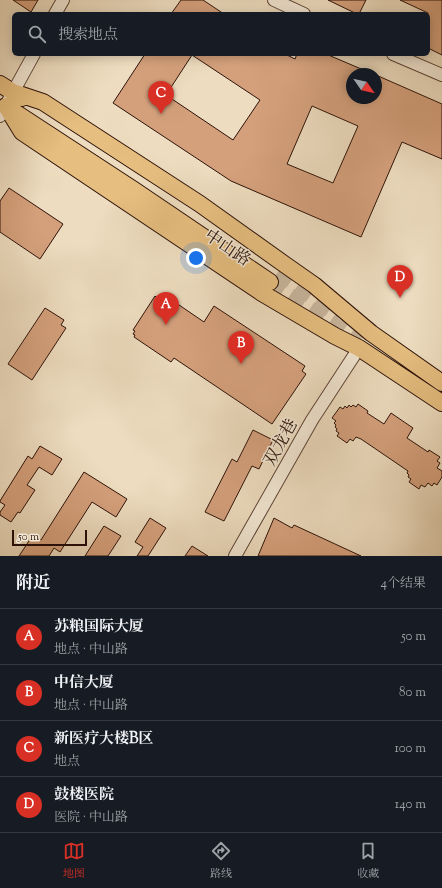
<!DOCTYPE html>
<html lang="zh">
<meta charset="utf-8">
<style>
:root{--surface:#171b24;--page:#242831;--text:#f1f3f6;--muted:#9ea1a6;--line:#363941;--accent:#d93025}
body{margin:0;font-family:"Sorts Mill Goudy","Noto Serif SC",serif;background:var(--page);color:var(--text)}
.compass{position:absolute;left:346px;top:68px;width:36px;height:36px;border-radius:50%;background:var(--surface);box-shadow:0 2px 10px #0003;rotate:124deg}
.scale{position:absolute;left:12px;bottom:10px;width:75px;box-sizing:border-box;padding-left:4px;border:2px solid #2d1209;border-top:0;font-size:11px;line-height:14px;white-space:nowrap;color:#2d1209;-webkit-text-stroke:3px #f3e8d5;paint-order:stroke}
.you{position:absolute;left:196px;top:258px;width:14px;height:14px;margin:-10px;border:3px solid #fff;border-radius:50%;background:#1a73e8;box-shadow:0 0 0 6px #1a73e833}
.badge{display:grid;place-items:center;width:26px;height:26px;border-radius:50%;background:var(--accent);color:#fff;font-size:13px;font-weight:700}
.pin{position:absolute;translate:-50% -33px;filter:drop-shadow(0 1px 2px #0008)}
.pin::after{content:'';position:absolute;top:21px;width:14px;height:12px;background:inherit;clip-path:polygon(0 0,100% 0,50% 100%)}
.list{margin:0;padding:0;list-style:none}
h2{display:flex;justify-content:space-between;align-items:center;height:52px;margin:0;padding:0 16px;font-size:17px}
h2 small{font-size:13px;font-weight:400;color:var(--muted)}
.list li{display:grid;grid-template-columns:26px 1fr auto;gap:12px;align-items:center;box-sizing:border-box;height:56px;padding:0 16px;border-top:1px solid var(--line)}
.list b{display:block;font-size:15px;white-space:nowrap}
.list p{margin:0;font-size:13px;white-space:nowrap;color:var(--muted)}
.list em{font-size:13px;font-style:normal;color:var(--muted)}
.icon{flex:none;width:22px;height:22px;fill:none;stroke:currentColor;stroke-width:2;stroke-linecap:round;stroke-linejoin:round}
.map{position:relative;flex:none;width:442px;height:556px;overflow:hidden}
.search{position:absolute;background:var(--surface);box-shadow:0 2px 10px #0003;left:12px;right:12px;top:12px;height:44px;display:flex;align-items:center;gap:10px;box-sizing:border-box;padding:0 14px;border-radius:6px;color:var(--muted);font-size:15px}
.sheet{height:276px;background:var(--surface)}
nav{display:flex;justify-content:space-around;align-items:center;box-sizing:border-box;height:56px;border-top:1px solid var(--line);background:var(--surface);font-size:11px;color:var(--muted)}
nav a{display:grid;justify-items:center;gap:2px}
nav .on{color:var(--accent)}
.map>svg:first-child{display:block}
.building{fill:#d4a07c;stroke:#2d1209;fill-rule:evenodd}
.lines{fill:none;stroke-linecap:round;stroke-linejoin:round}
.major-tunnel{stroke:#c7b49b;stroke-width:16;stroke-dasharray:16 8;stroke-linecap:butt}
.minor-casing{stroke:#5d4436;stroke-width:14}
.major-casing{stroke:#2d1209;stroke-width:18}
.minor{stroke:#f3e8d5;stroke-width:12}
.major{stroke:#e6be80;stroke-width:16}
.labels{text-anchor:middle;stroke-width:3;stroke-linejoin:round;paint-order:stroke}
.street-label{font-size:17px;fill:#2d1209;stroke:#f3e8d5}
</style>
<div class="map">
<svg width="442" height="556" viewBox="0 0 442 556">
<rect width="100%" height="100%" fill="#eddcbf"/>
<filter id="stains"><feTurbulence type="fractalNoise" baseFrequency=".005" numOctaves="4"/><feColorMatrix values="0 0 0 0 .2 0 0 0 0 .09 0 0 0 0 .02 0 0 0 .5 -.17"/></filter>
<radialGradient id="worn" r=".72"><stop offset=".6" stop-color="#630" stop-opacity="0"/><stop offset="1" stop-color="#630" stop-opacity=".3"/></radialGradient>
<path class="building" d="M13,0H38L31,12Z
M181,0H203L224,14H171Z
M328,0H366L359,14H357Z
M400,0H442V55L428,48V13Z
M145,54H285L295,59L297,54H326L373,74H352V98H376V75L442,104V159L402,142L361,237L231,181L113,103ZM192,55L260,100L233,140L166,95ZM312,106L358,126L333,183L287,164Z
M9,188L63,224L40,259L0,232V201Z
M163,294L204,322L214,306L305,366L302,371L306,374L272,424L174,358L171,362L134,337L135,335L133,334L135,331L133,330L155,296L157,298L159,295L161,296Z
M45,308L64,320L61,325L66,328L32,380L8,364Z
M358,404L368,411L367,413L384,424L391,413L413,428L407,438L428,452L429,450L440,457L437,461L440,463L437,468L442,471V477L437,485L434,483L432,486L428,483L425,487L421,485L419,489L409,482L411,479L408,477L409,475L407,473L408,471L361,439L356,437L353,441L350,439L347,443L337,436L339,433L336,431L337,429L335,427L336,425L334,423L336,421L332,418L340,407L343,409L345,406L347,408L349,405L351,407L353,405L356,407Z
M253,430L273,440L259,469L252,466L224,521L205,512L232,459L237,462Z
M40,446L62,459L52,475L39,467L27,485L35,490L20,513L18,512L11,522L0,515V512L5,505L0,502V501L28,456L32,459Z
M84,472L127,499L116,517L92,502L60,552L54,548L49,556H19L33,535L41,540Z
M150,518L166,528L148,556H137L143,547L135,542Z
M274,518L292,528L294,525L361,556H258Z
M104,526L121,536L108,556H85Z
M192,546L208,556H185Z"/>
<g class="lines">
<path class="major-tunnel" d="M278,272L339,316
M270,282L359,342"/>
<defs>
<path id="minor" d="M274,0L304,14
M55,14L63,0
M393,54L442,75
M0,116L34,54
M235,556L312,420L359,348"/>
<path id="major" d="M0,84L22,98
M13,92L43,102L200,204L284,264L314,285L371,333L442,383
M6,106L22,132L262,293L335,336L359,348L442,403
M10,109L134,190L270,282"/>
</defs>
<use href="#minor" class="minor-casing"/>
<use href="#major" class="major-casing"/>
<use href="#minor" class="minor"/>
<use href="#major" class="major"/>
</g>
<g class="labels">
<g class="street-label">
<text transform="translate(228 247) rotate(34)" y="6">中山路</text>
<text transform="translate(280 442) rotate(-61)" y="6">双龙巷</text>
</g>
</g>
<rect width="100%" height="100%" filter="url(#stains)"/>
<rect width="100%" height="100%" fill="url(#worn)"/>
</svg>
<svg class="compass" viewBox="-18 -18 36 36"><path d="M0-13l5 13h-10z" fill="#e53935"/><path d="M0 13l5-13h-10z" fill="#9ea1a6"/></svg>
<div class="scale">50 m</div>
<div class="you"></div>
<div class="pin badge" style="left:166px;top:325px">A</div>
<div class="pin badge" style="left:241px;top:364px">B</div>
<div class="pin badge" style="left:161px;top:114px">C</div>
<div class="pin badge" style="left:400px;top:298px">D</div>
<div class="search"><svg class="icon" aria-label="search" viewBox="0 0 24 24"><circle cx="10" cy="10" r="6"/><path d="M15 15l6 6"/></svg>搜索地点</div>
</div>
<section class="sheet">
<h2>附近<small>4个结果</small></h2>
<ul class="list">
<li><span class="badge">A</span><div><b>苏粮国际大厦</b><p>地点 · 中山路</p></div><em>50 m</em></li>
<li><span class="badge">B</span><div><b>中信大厦</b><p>地点 · 中山路</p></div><em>80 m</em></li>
<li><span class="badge">C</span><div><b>新医疗大楼B区</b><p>地点</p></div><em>100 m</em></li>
<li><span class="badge">D</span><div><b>鼓楼医院</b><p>医院 · 中山路</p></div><em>140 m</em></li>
</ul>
</section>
<nav>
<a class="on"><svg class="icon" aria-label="map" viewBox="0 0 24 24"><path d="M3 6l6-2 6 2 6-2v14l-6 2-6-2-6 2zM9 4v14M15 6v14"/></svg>地图</a>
<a><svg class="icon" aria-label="directions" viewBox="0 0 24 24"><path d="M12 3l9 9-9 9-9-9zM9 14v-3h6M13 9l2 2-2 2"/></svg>路线</a>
<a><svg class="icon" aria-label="saved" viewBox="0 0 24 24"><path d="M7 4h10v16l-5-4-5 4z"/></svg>收藏</a>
</nav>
